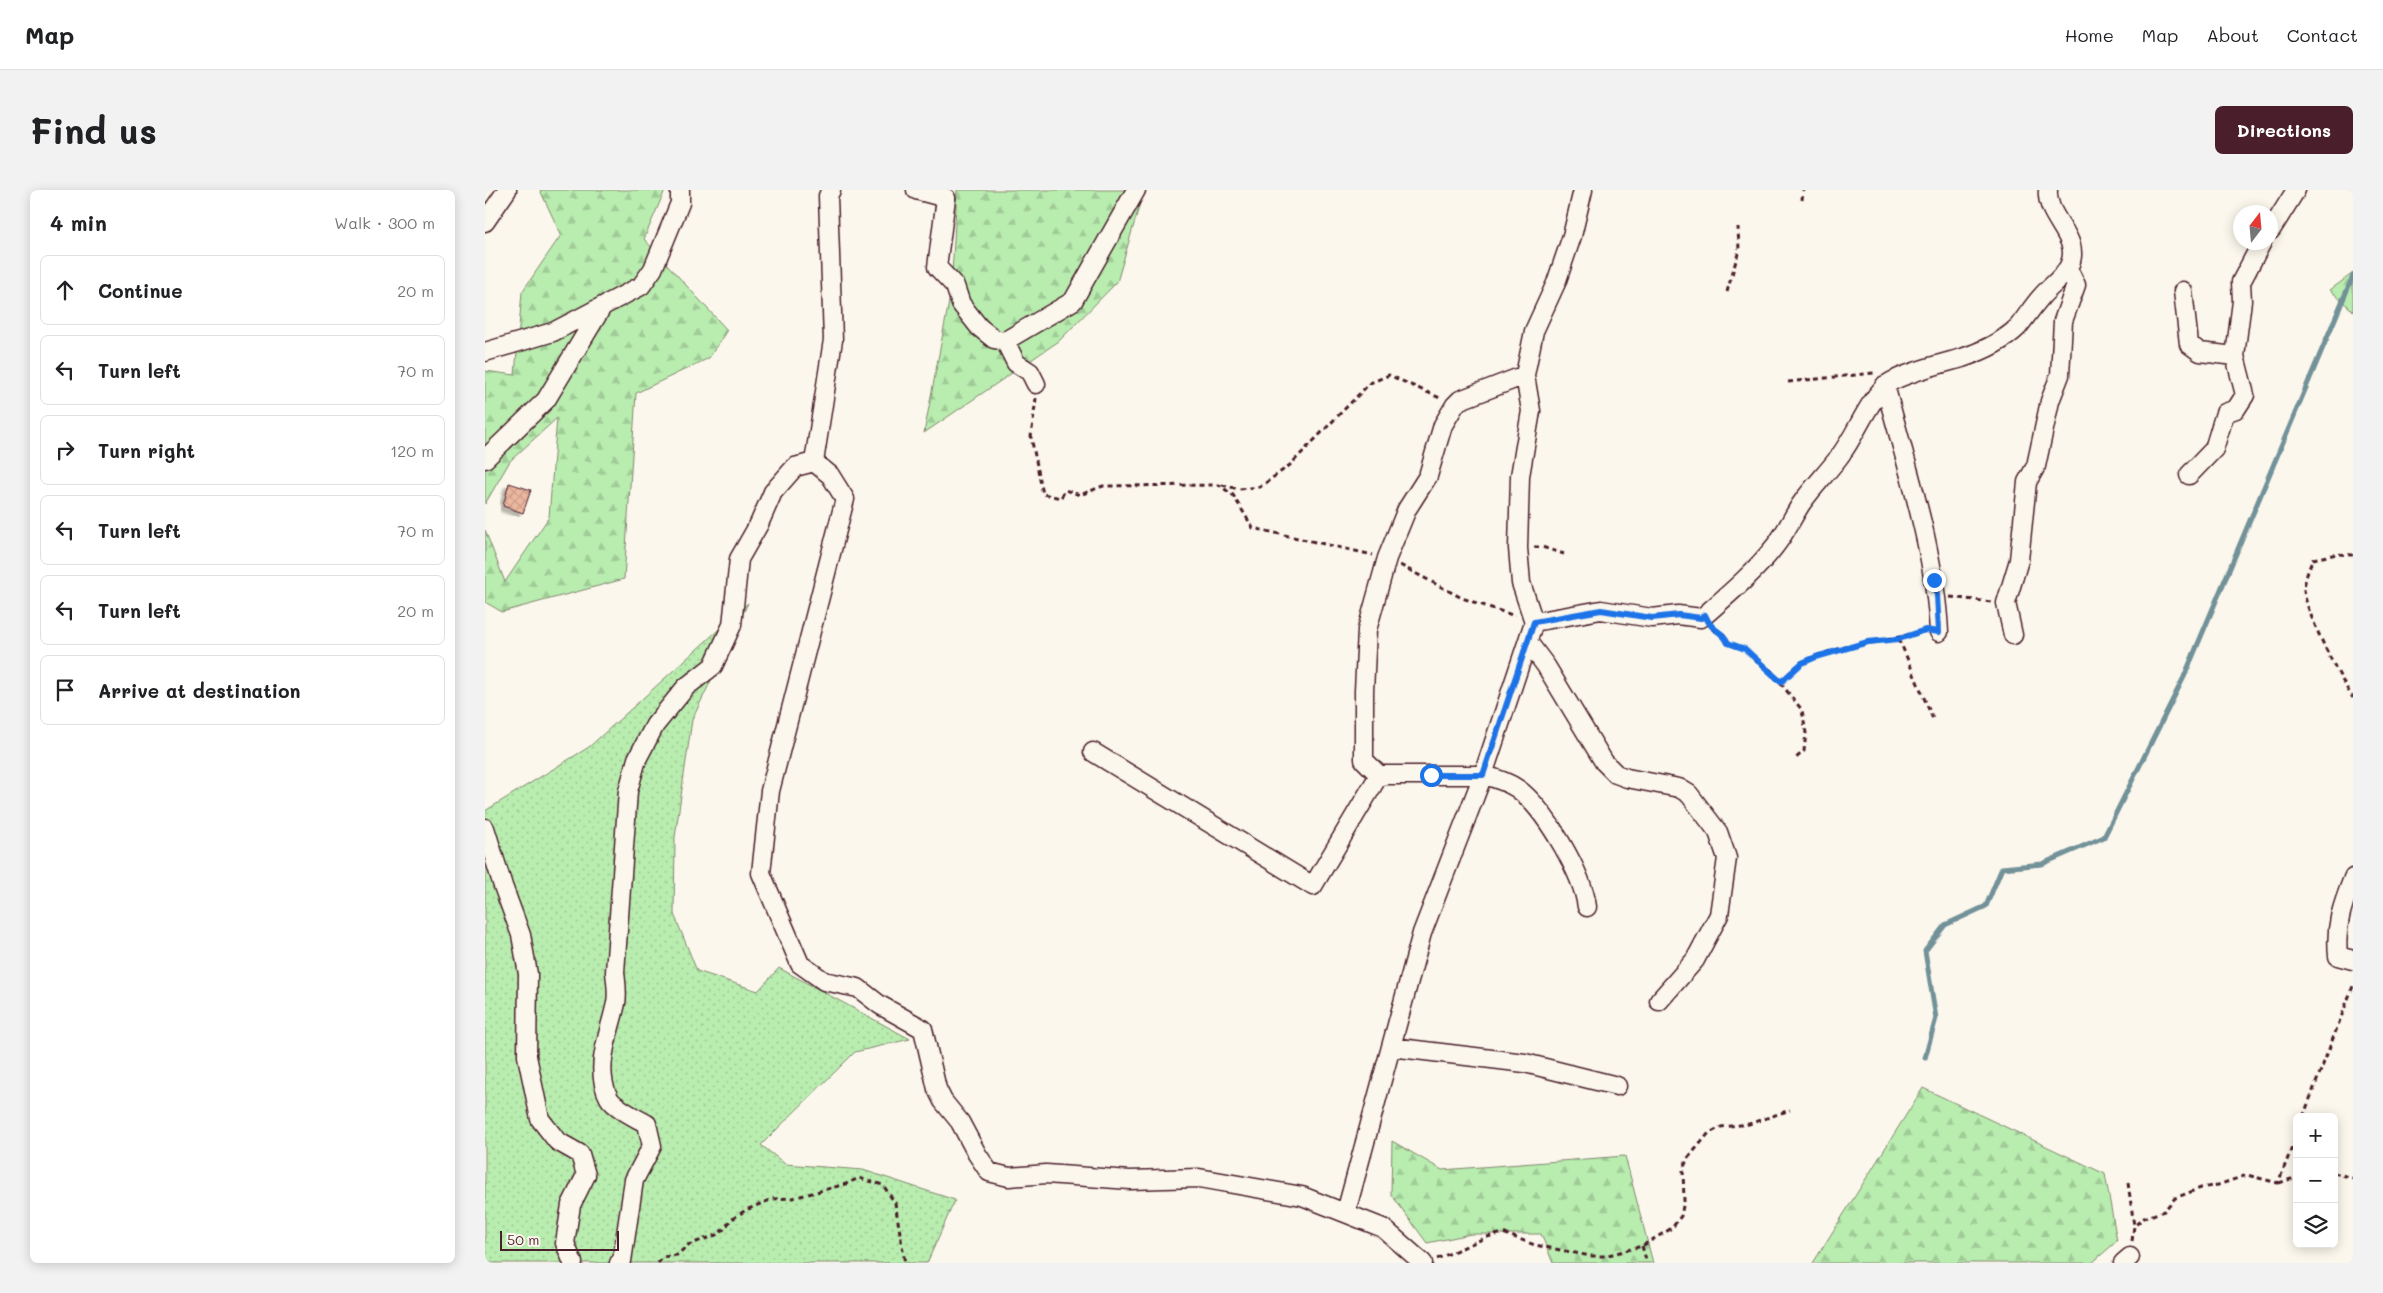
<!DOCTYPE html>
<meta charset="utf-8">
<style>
:root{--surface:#fff;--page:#f2f2f2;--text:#202124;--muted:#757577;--line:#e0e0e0;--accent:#4a1f2b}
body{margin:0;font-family:Mali,sans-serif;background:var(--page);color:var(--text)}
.controls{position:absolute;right:15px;bottom:15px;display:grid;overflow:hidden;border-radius:8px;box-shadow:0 2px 12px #0003}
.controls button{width:45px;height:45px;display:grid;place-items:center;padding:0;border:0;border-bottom:1px solid var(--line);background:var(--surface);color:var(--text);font:25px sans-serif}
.compass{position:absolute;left:1748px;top:15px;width:45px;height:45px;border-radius:50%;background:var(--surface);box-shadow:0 2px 12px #0003;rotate:16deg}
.scale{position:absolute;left:15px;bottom:12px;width:119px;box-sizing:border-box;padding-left:5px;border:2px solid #4a1f2b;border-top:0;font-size:14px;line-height:18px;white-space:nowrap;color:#4a1f2b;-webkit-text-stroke:4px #fbf7ec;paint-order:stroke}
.stop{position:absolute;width:15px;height:15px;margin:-11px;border:4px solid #1a73e8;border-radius:50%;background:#fff}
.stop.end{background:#1a73e8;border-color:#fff;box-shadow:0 1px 5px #0008}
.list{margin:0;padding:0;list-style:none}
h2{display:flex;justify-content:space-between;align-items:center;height:65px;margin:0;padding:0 20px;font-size:21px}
h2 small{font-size:16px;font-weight:400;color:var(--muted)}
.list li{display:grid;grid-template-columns:32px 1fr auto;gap:15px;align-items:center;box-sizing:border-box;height:70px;margin:0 10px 10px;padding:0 10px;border:1px solid var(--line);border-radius:8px}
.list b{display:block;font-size:19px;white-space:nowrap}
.list em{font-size:16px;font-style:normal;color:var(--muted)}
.icon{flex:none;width:28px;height:28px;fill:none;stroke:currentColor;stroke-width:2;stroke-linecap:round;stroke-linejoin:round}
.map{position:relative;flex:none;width:1868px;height:1073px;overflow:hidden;border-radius:8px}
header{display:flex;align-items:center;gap:30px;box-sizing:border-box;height:70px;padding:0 25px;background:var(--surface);border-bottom:1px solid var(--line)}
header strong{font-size:24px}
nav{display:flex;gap:28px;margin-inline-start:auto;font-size:18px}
.intro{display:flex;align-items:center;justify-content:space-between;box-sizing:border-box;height:120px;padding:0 30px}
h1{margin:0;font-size:35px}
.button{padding:12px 22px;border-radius:8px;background:var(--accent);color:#fff;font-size:18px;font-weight:700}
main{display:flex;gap:30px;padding:0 30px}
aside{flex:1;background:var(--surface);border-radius:8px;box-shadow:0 2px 12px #0003}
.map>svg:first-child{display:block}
.grass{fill:url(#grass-dots);stroke:#81866d}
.forest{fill:url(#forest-firs);stroke:#81866d}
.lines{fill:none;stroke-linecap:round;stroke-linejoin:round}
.stream{stroke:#729199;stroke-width:5}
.building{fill:url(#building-cross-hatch);stroke:#4a1f2b;filter:url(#shadow)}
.minor-casing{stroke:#4a1f2b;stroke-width:21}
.path{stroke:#4a1f2b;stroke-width:3;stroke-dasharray:5 4;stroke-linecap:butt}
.minor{stroke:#fbf7ec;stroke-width:18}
.route{stroke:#1a73e8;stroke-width:6}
</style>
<header>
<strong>Map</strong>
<nav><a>Home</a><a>Map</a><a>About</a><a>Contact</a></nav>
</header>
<div class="intro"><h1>Find us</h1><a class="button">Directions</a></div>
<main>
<aside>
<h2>4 min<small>Walk · 300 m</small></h2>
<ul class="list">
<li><svg class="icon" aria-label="ahead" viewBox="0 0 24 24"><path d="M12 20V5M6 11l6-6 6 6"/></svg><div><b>Continue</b></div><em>20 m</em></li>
<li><svg class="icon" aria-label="left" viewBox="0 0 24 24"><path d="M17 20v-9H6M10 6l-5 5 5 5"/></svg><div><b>Turn left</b></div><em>70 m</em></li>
<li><svg class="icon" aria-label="right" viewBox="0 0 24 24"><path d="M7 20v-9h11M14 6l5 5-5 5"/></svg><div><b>Turn right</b></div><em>120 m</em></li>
<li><svg class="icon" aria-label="left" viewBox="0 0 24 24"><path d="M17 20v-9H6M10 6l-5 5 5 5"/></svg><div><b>Turn left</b></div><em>70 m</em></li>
<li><svg class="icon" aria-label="left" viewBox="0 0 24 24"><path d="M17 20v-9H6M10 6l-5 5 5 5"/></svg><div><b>Turn left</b></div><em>20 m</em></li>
<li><svg class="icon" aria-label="arrive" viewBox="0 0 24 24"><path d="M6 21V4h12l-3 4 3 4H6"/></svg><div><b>Arrive at destination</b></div></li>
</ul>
</aside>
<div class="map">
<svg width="1868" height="1073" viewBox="0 0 1868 1073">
<defs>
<pattern id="grass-dots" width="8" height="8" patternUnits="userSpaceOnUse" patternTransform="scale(1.25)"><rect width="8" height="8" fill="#b8edaf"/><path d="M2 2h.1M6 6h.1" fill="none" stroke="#a0cb97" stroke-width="1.8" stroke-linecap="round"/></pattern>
<pattern id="forest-firs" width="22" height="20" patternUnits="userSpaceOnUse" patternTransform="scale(1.25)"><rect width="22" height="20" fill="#b8edaf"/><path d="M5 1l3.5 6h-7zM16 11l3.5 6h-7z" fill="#a0cb97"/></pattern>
<pattern id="building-cross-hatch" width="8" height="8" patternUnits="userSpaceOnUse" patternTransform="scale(1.25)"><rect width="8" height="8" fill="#ecb79f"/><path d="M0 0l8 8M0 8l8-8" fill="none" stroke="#cc9d89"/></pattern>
<filter id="shadow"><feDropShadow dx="-4.5" dy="4.5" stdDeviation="1" flood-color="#0004"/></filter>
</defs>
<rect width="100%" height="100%" fill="#fbf7ec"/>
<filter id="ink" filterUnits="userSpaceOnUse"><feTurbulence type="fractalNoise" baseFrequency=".02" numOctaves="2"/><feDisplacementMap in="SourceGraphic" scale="10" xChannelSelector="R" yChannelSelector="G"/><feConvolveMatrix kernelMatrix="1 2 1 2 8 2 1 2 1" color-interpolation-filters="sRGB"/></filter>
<g filter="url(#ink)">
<path class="grass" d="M263,413L207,530L190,647L189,724L212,781L273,801L294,778L425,849L370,862L276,955L300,974L378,980L470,1010L442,1073H0V621L104,557Z"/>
<path class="forest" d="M55,0H180L159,49L242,140L224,168L151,203L139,389L17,422L0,412V340L20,392L64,327L72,228L25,271L0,314V181L30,185L37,102L76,45Z
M472,0H659L632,92L574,151L439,243L466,101Z
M1868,83V121L1845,100Z
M1438,898L1620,984L1632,1051L1607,1073H1328Z
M907,951L957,980L1140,966L1168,1073H1068L1056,1044H986L942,1053L906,1004Z"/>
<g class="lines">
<path class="stream" d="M1440,868L1451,828L1440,761L1460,735L1501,716L1517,678L1557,674L1619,647L1699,487L1868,86"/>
</g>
<path class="building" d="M24,293L46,300L38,323L18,316Z"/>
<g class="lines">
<defs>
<path id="minor" d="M431,0L461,8L452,77L470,96L476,114L494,137L509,149L520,151L531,173L545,182L551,194
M1098,0L1087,46L1071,93L1049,141L1040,185L1046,221L1035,286L1033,358L1036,393L1049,432L998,585C1010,588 1023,592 1033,599C1060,619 1098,684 1102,717
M0,32L22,0
M1786,40L1811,0
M1698,101L1704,154L1715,162L1750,166
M520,151L588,111L651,0
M0,162L68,142L156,96L168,79L195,13V0
M1400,195C1421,275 1450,360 1454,442
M0,269L61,210L117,117
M329,272L348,150L343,6L346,0
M1704,285L1729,259L1740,223L1751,219L1760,205L1750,166L1757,111L1756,92L1777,52
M1049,432L1116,420L1167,428L1193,425L1216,428L1220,425C1244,404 1270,382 1290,356C1300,344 1307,328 1316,314C1327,298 1342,283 1354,267C1371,245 1380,217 1399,197C1410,185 1460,173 1477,168C1495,162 1519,151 1533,137C1541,127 1548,116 1556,107C1564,97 1578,88 1584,76C1598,48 1560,28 1563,0
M1528,445L1521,413L1534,370L1542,292L1551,276L1565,211L1575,185L1578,131L1591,95L1583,79
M1043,452L1061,476L1119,572L1131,584L1142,588L1194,598L1204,604L1233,642L1242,668L1234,725L1210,770L1174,811
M608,562L828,696L894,585
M0,638L18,696L36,745L43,784L42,866L55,929L72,951L95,964L101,985L86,1015L80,1053L88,1073
M1868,688C1857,716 1850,735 1853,766L1868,770
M906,857L1040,873L1132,896
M861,1022L937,743L998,585H894L879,570V501L882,440L902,368L922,319L943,286L958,235L970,215L975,210L1040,185
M134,1073L137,1071L149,990L167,956L162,934C153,929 129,917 124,908C108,878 125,843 131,813C133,804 131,792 130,782L143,601L152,569L170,535L201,497L228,476L247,435L254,369L274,334L288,302L310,277L329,272L345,285L360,309L285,601L276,683L315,774L339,791L373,798L395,815L438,839L452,899L458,911L475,932L492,964L504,982L524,987L561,984L645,990L714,988L817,1006L898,1038L938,1073
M1638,1073L1645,1067"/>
</defs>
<use href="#minor" class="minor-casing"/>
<path class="path" d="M1317,10L1318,0
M1242,102L1254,60L1253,37
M1303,192L1389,183
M551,208L546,247L558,304L576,308L580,300L595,305L618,296L734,295L748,305L768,338L888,365
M737,295L754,299L775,297L805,275L885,193L904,185L957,209
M1049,357H1057L1079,364
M1868,365L1852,364L1828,369C1824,378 1820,388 1819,399C1819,420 1855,489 1868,508
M915,375L977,408L1030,426
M1465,407L1506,412
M1227,439L1239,445L1243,453L1260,459L1270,470L1286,481L1317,520L1321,543L1319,561L1311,568
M1414,449L1448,529
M1296,492C1303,486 1311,476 1319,472C1356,453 1400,453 1439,441
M1818,927L1868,796
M1849,983L1868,988
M1643,993L1649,1036
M1794,993L1812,987
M1647,1051L1649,1036L1659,1028L1679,1021L1690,1008L1716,998L1733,995L1762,985L1793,993L1812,945
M1157,1056L1162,1073
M952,1069L1002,1047L1018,1043L1050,1055L1105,1066H1120L1157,1056L1187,1038L1196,1026L1199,1011L1198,979L1203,968L1224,943L1236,937L1264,934L1305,920
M173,1073L178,1067L192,1065L203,1055L231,1045L239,1039L246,1030L261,1020L287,1009L308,1008L361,994L374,988L398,995L410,1013L420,1073"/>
<use href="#minor" class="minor"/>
</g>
</g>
<g class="lines" filter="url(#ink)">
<path class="route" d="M946,585H998L1049,432L1116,420L1167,428L1194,425L1216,428L1220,425C1228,444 1237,439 1243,453L1260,459L1296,492L1317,473L1331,467L1383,452L1414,449L1440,440L1454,442L1452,405L1449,390"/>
</g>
</svg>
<div class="controls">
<button>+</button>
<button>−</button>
<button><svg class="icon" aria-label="layers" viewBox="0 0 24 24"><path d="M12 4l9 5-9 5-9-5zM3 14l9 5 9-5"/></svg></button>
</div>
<svg class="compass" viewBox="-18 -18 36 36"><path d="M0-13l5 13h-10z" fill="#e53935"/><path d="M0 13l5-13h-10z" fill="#757577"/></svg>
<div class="scale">50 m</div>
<div class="stop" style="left:946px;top:585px"></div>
<div class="stop end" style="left:1449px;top:390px"></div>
</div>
</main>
